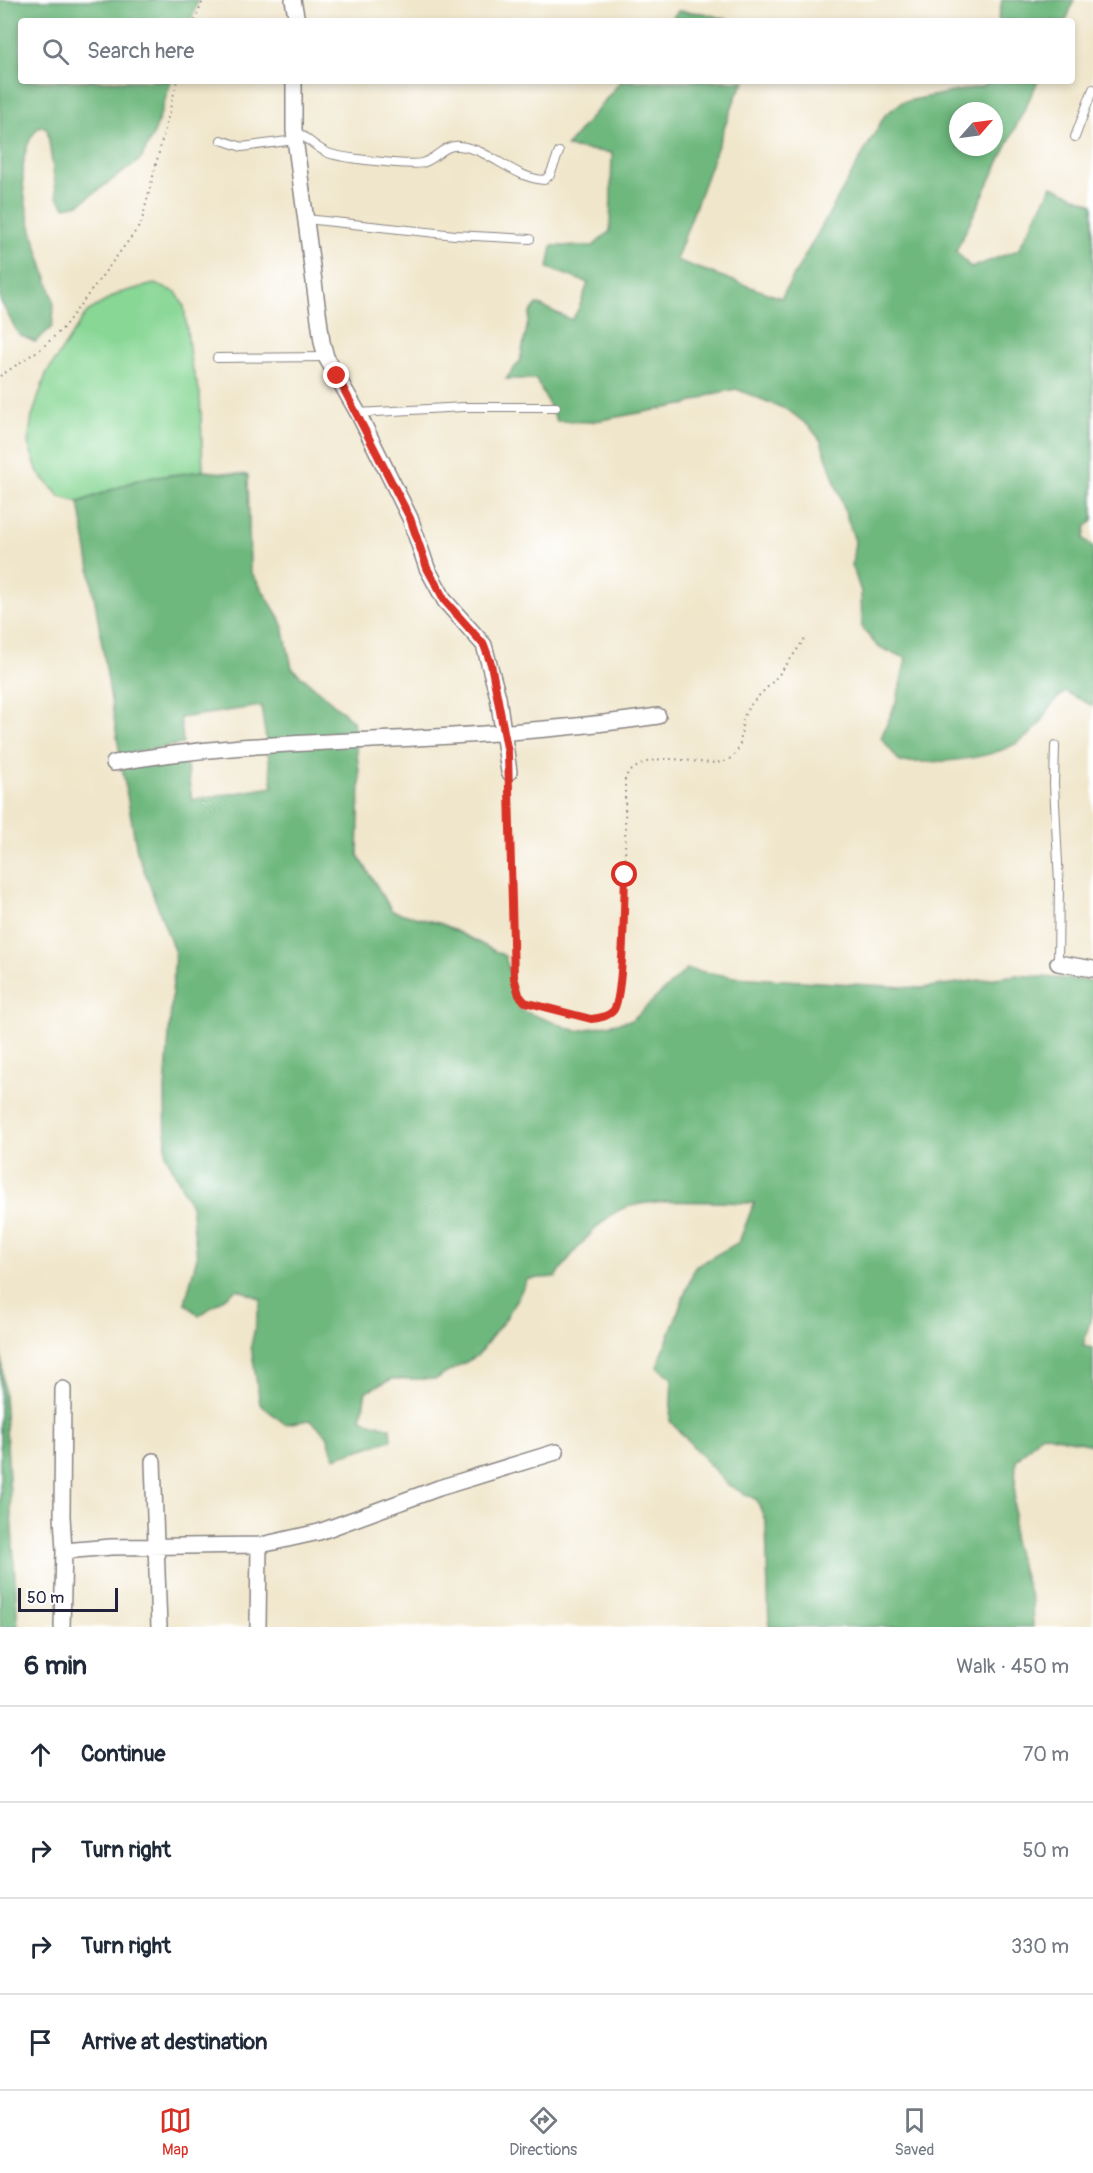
<!DOCTYPE html>
<meta charset="utf-8">
<style>
:root{--surface:#fff;--page:#f2f2f3;--text:#1f2937;--muted:#747a83;--line:#e0e1e3;--accent:#d93025}
body{margin:0;font-family:Pangolin,sans-serif;background:var(--page);color:var(--text)}
.compass{position:absolute;left:949px;top:102px;width:54px;height:54px;border-radius:50%;background:var(--surface);box-shadow:0 3px 9px #0003;rotate:62deg}
.scale{position:absolute;left:18px;bottom:15px;width:100px;box-sizing:border-box;padding-left:6px;border:3px solid #22223b;border-top:0;font-size:16px;line-height:21px;white-space:nowrap;color:#22223b;-webkit-text-stroke:4px #fff;paint-order:stroke}
.stop{position:absolute;width:18px;height:18px;margin:-14px;border:4px solid #d93025;border-radius:50%;background:#fff}
.stop.end{background:#d93025;border-color:#fff;box-shadow:0 2px 6px #0008}
.list{margin:0;padding:0;list-style:none}
h2{display:flex;justify-content:space-between;align-items:center;height:78px;margin:0;padding:0 24px;font-size:26px}
h2 small{font-size:20px;font-weight:400;color:var(--muted)}
.list li{display:grid;grid-template-columns:39px 1fr auto;gap:18px;align-items:center;box-sizing:border-box;height:96px;padding:0 24px;border-top:2px solid var(--line)}
.list b{display:block;font-size:22px;white-space:nowrap}
.list em{font-size:20px;font-style:normal;color:var(--muted)}
.icon{flex:none;width:33px;height:33px;fill:none;stroke:currentColor;stroke-width:2;stroke-linecap:round;stroke-linejoin:round}
.map{position:relative;flex:none;width:1093px;height:1627px;overflow:hidden}
.search{position:absolute;background:var(--surface);box-shadow:0 3px 9px #0003;left:18px;right:18px;top:18px;height:66px;display:flex;align-items:center;gap:15px;box-sizing:border-box;padding:0 21px;border-radius:6px;color:var(--muted);font-size:22px}
.sheet{height:462px;background:var(--surface)}
nav{display:flex;justify-content:space-around;align-items:center;box-sizing:border-box;height:84px;border-top:2px solid var(--line);background:var(--surface);font-size:16px;color:var(--muted)}
nav a{display:grid;justify-items:center;gap:3px}
nav .on{color:var(--accent)}
.map>svg:first-child{display:block}
.green{fill:#88d795;stroke:#557c68;stroke-width:1.5}
.forest{fill:#6eb87e;stroke:#486d5c;stroke-width:1.5;fill-rule:evenodd}
.lines{fill:none;stroke-linecap:round;stroke-linejoin:round}
.lane-casing{stroke:#898483;stroke-width:10}
.street-casing{stroke:#898483;stroke-width:18}
.path{stroke:#898483;stroke-width:2;stroke-dasharray:1.5 4.5;stroke-linecap:butt}
.lane{stroke:#fff;stroke-width:8}
.street{stroke:#fff;stroke-width:15}
.route{stroke:#d93025;stroke-width:8}
</style>
<div class="map">
<svg width="1093" height="1627" viewBox="0 0 1093 1627">
<rect width="100%" height="100%" fill="#fff"/>
<filter id="ink" filterUnits="userSpaceOnUse"><feTurbulence type="fractalNoise" baseFrequency=".0167" numOctaves="2"/><feDisplacementMap in="SourceGraphic" scale="12" xChannelSelector="R" yChannelSelector="G"/><feConvolveMatrix kernelMatrix="1 2 1 2 8 2 1 2 1" color-interpolation-filters="sRGB"/></filter>
<filter id="wash" filterUnits="userSpaceOnUse"><feTurbulence type="fractalNoise" baseFrequency=".008" numOctaves="4" result="noise"/><feDisplacementMap in="SourceGraphic" scale="24" xChannelSelector="R" yChannelSelector="G"/><feGaussianBlur stdDeviation="1.35" result="paint"/><feColorMatrix in="noise" values="0 0 0 0 0 0 0 0 0 0 0 0 0 0 0 0 0 1.4 0 .05"/><feComposite in="paint" operator="in"/></filter>
<g filter="url(#wash)">
<rect width="100%" height="100%" fill="#f0e6cb"/>
<path class="green" d="M154,284L176,292L184,306L191,364L200,393L203,471L140,479L79,502L60,497L38,472L28,443L32,417L46,374L87,312L119,293Z"/>
<path class="forest" d="M0,0H198L191,21H21V81H171L155,131L141,159L79,204L65,207L57,197L47,128L40,126C0,164 41,253 53,299C55,308 53,319 52,327L35,342L19,335L0,300Z
M1002,0H1074L1066,21H998Z
M678,11L704,13L733,21H670Z
M621,81H745L736,96L676,260L781,298L885,115L902,102L983,86L989,81H1038L956,251L971,268L1018,250L1052,186L1093,204V521L1086,526L1084,539L1093,547V706L1066,692C1045,706 1051,712 1037,727C1008,761 942,763 900,762L881,738L897,700L906,658L878,647L862,628L861,592L852,565L855,541L821,441L810,427L788,410L736,389L712,394L688,404L590,422L557,421L536,379H506L520,361L530,313L537,304L572,320L579,308L588,283L548,268L552,246H593L610,231L612,153L566,147ZM958,111H994V147H958Z
M203,471L248,475L250,570L282,622L292,668L353,721L360,779L358,855L392,911L442,924L505,956L520,1010L577,1031L632,1020L687,969L734,977L921,988L1017,975L1093,981V1310L1083,1346L1093,1348V1445L1042,1434L1016,1460L1013,1542L1032,1602L1033,1627H769L766,1523L757,1500L728,1485L670,1421L672,1378L657,1367L695,1267L739,1242L754,1203C718,1203 656,1197 624,1208C603,1215 568,1258 556,1277L528,1279L506,1318L477,1356L436,1379H392L366,1391L361,1419L390,1428L391,1440L334,1458L327,1435L310,1420L285,1424L260,1404L251,1346L261,1299L237,1289L199,1316L185,1303L197,1257L191,1206L166,1155L165,1090L175,953L137,851L122,767L185,755L192,800L273,787L261,706L180,718L183,744L120,755L79,502L140,479Z
M0,1329L18,1627H0Z"/>
</g>
<g filter="url(#ink)">
<g class="lines">
<defs>
<path id="lane" d="M295,131C306,137 315,147 326,152C336,158 410,166 422,163C436,160 443,144 459,146C490,149 513,178 544,180L550,175L559,152
M1075,137L1093,89
M221,140L242,147L295,140
M306,219L455,235L530,239
M217,358L326,357
M358,413L464,407H556
M1055,746L1054,784L1059,883L1058,963"/>
<path id="street" d="M293,0L297,21
M294,81V131L322,342L326,357L358,413L410,518L427,568L445,601L484,645L498,697L509,772
M114,763C200,747 285,744 372,740C468,736 563,730 658,716
M1058,963L1093,969
M63,1389L62,1516L64,1551
M153,1461L159,1627
M62,1627L64,1551L111,1547L261,1545L319,1532L439,1488L556,1452
M258,1627L259,1545"/>
</defs>
<use href="#lane" class="lane-casing"/>
<use href="#street" class="street-casing"/>
<path class="path" d="M195,21L203,0
M0,376L42,348L63,328L141,224L177,81
M509,787L516,987L525,1002L532,1005C553,1010 594,1026 611,1012C628,999 625,809 625,777C657,739 709,776 732,757C745,747 739,727 745,714C750,702 766,690 775,679C787,665 797,650 807,635"/>
<use href="#lane" class="lane"/>
<use href="#street" class="street"/>
</g>
</g>
<g class="lines" filter="url(#ink)">
<path class="route" d="M337,376L410,518L427,568L445,601L484,645L491,664L508,753L514,978L519,995L525,1002L591,1019C599,1018 607,1017 613,1011C624,1000 624,896 625,875"/>
</g>
</svg>
<svg class="compass" viewBox="-18 -18 36 36"><path d="M0-13l5 13h-10z" fill="#e53935"/><path d="M0 13l5-13h-10z" fill="#747a83"/></svg>
<div class="scale">50 m</div>
<div class="stop" style="left:625px;top:875px"></div>
<div class="stop end" style="left:337px;top:376px"></div>
<div class="search"><svg class="icon" aria-label="search" viewBox="0 0 24 24"><circle cx="10" cy="10" r="6"/><path d="M15 15l6 6"/></svg>Search here</div>
</div>
<section class="sheet">
<h2>6 min<small>Walk · 450 m</small></h2>
<ul class="list">
<li><svg class="icon" aria-label="ahead" viewBox="0 0 24 24"><path d="M12 20V5M6 11l6-6 6 6"/></svg><div><b>Continue</b></div><em>70 m</em></li>
<li><svg class="icon" aria-label="right" viewBox="0 0 24 24"><path d="M7 20v-9h11M14 6l5 5-5 5"/></svg><div><b>Turn right</b></div><em>50 m</em></li>
<li><svg class="icon" aria-label="right" viewBox="0 0 24 24"><path d="M7 20v-9h11M14 6l5 5-5 5"/></svg><div><b>Turn right</b></div><em>330 m</em></li>
<li><svg class="icon" aria-label="arrive" viewBox="0 0 24 24"><path d="M6 21V4h12l-3 4 3 4H6"/></svg><div><b>Arrive at destination</b></div></li>
</ul>
</section>
<nav>
<a class="on"><svg class="icon" aria-label="map" viewBox="0 0 24 24"><path d="M3 6l6-2 6 2 6-2v14l-6 2-6-2-6 2zM9 4v14M15 6v14"/></svg>Map</a>
<a><svg class="icon" aria-label="directions" viewBox="0 0 24 24"><path d="M12 3l9 9-9 9-9-9zM9 14v-3h6M13 9l2 2-2 2"/></svg>Directions</a>
<a><svg class="icon" aria-label="saved" viewBox="0 0 24 24"><path d="M7 4h10v16l-5-4-5 4z"/></svg>Saved</a>
</nav>
